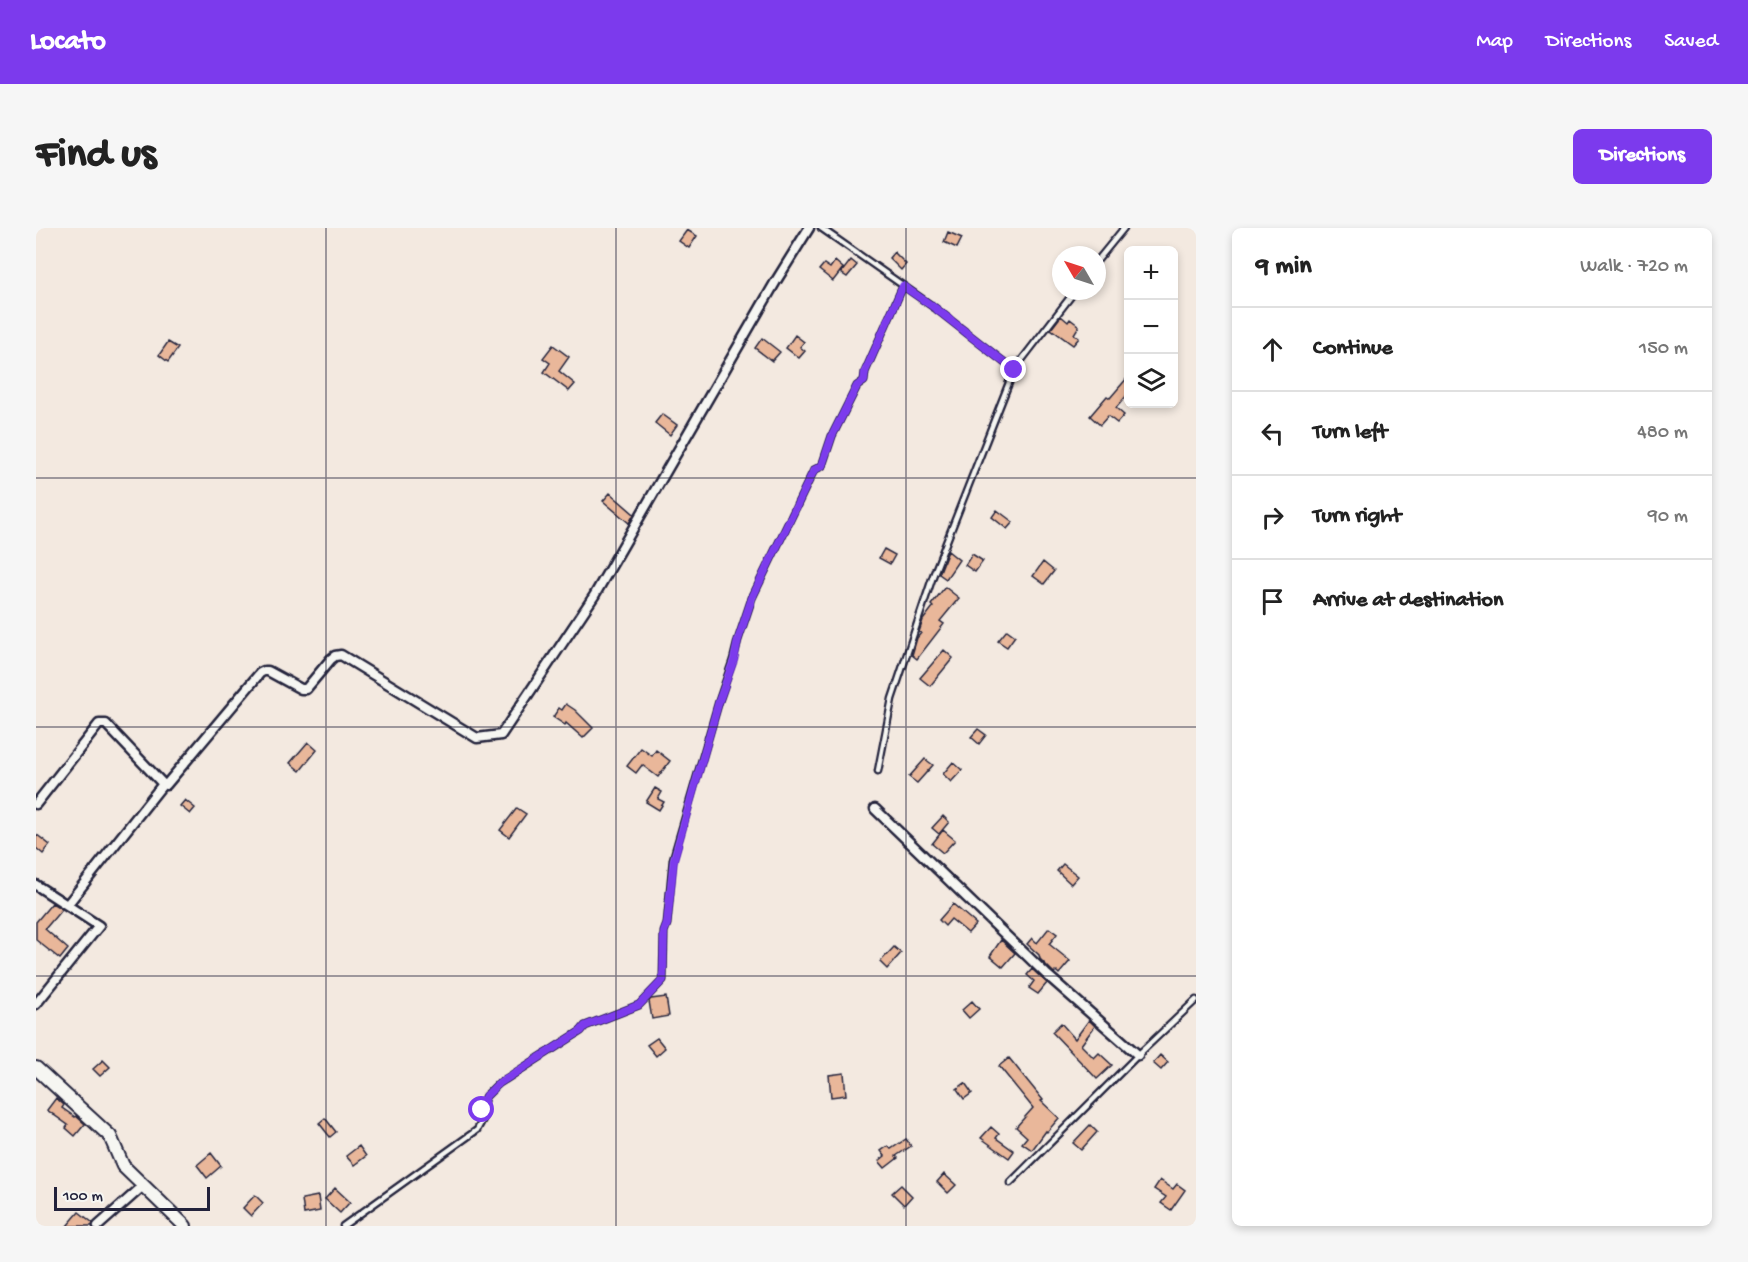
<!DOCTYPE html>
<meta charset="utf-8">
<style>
:root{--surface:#fff;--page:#f6f6f6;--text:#222;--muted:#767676;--line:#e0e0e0;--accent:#7c3aed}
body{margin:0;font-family:"Gochi Hand",sans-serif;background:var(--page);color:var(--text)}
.controls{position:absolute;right:18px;top:18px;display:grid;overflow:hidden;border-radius:9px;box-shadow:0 3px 9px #0003}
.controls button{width:54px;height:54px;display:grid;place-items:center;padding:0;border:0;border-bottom:2px solid var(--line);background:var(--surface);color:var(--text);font:30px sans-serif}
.compass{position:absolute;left:1016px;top:18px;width:54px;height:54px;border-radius:50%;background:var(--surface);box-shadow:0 3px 9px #0003;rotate:309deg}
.scale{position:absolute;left:18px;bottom:15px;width:156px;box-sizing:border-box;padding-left:6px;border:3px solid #22223b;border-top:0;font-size:16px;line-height:21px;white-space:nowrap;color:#22223b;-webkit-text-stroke:4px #f6f6f2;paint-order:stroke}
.stop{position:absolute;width:18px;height:18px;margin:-14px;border:4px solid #7c3aed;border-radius:50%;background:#fff}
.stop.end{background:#7c3aed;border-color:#fff;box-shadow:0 2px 6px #0008}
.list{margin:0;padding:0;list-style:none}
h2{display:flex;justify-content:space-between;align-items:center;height:78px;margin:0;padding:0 24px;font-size:26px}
h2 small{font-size:20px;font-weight:400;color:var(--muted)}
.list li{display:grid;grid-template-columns:39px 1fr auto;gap:18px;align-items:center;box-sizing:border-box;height:84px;padding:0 24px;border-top:2px solid var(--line)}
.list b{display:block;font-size:22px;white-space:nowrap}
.list em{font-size:20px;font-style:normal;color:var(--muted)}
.icon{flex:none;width:33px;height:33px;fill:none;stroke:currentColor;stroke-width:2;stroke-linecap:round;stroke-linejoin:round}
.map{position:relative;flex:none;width:1160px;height:998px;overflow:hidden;border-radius:9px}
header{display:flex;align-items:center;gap:36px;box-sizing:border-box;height:84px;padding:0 30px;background:var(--accent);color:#fff}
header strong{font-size:28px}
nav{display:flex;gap:33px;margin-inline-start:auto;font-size:21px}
.intro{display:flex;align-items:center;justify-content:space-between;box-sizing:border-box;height:144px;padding:0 36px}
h1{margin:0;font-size:42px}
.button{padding:15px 27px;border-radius:9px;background:var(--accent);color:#fff;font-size:21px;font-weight:700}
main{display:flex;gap:36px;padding:0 36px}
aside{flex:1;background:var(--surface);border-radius:9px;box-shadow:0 3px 9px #0003}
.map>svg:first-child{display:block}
.building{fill:#e9b79a;stroke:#22223b;stroke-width:1.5}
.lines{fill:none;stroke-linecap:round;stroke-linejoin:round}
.lane-casing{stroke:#22223b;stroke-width:9}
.street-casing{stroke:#22223b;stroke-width:13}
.secondary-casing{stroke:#22223b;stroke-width:16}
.lane{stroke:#f6f6f2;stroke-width:4.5}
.street{stroke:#f6f6f2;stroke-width:8}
.secondary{stroke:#f6f6f2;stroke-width:12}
.route{stroke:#7c3aed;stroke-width:8}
.grid{fill:none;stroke:#22223b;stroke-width:1.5;stroke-opacity:0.55}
</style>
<header>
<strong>Locato</strong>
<nav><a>Map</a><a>Directions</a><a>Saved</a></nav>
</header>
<div class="intro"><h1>Find us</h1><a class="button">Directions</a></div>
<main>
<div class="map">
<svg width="1160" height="998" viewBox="0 0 1160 998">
<rect width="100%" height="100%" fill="#f3e9e0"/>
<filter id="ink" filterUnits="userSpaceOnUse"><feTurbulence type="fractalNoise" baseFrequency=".0167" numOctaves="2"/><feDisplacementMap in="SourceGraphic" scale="12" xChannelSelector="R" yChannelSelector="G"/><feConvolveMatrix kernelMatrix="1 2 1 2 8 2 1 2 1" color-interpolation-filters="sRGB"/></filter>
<g filter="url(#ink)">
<path class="building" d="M651,2L661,8L653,20L643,13Z
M912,4L926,10L921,20L908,14Z
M858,24L870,36L865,42L853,30Z
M815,32L821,37L811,49L805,45Z
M799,33L807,40L797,53L783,42L788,36L794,40Z
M1025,88L1032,94L1034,91L1043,98L1038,106L1043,110L1037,117L1015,101Z
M759,107L768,114L764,119L769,123L763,130L750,120Z
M726,110L744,124L736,133L719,120Z
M132,114L142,120L132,134L123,127Z
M517,117L533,129L523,143L539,156L533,163L508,144L514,135L507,130Z
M1092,149V166L1080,180L1088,187L1081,195L1072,188L1064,197L1054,188L1071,168L1074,170Z
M626,186L641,197L634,207L619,195Z
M574,265L598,286L593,295L567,273Z
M961,282L977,294L971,301L956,289Z
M848,321L859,327L854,336L843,330Z
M912,323L923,332L910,351L903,346Z
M936,326L947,333L939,344L929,337Z
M1007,334L1018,343L1008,356L997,348Z
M909,359L923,370L904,393L908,396L881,431L876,427L881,410L885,405L883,404L887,392L897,379L895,377Z
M971,402L979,408L971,419L962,413Z
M908,422L917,430L894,458L884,450Z
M530,476L539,482L557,500L547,510L530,495L529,497L517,489L523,480L526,482Z
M942,501L950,507L943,516L935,509Z
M272,514L281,522L264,543L254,535Z
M605,520L616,528L620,522L634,533L622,549L606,537L600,545L591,538Z
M889,531L897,537L881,555L873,549Z
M917,534L926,542L915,554L907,546Z
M619,560L626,564L622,571L628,574L623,582L610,574Z
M149,572L159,580L154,586L144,578Z
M481,580L490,586L473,609L464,602Z
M907,588L913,594L903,606L896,600Z
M907,602L919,612L907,625L896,616Z
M0,606L14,617L7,626L0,620Z
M1027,636L1042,648L1035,656L1021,643Z
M16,675L26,681L9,701L32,721L24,731L0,712V694Z
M917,676L940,696L932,705L915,691L909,698L903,692Z
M1013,700L1021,706L1013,716L1034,733L1023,746L1020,743L1018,745L1004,731L1003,727L991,716L996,710L1001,715Z
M965,712L979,725L967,739L954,728Z
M858,719L865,725L851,741L844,734Z
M996,741L1011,755L1002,766L993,760L998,753L991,747Z
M630,769L633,788L616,791L613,773L615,771Z
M936,773L943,781L933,790L926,782Z
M1053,792L1059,798L1045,817L1058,830L1063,825L1076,837L1061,851L1016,804L1025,795L1039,811Z
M621,810L629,820L620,828L611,817Z
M1124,827L1132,834L1125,842L1117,835Z
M973,830L1007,872L1005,873L1023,890L1011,904L1010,903L996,922L986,915L991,909L980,899L997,880L963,838Z
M67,832L74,839L64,848L57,841Z
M808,845L810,867L795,869L793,847Z
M929,855L936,865L928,871L921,861Z
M20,870L28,877L26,880L39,889L40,888L49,896L39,908L30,900L32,897L11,882Z
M289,890L300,904L294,909L283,895Z
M1054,897L1061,904L1045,922L1037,915Z
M955,899L963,906L960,910L978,923L973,930L945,910Z
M870,911L875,918L860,928L862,930L849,940L843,933L849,928L845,923L852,918L855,921Z
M323,918L330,928L318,937L310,928Z
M175,925L185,938L171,950L161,937Z
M908,946L920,957L912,965L901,954Z
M1124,952L1137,961L1141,956L1149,962L1135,982L1125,975L1130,969L1118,961Z
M865,957L876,968L868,977L856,965Z
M299,960L314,974L304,985L289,971Z
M219,967L227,975L215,988L207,980Z
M282,968L284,983L268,986L266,971Z
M43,984L57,995L56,998H31Z"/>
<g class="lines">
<defs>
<path id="lane" d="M785,0L899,80L978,142L1039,63
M1061,33L1088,0
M842,543L856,471L897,348L978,142
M974,955L1102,827L1160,772
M307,998L441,902L447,891L446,881L449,869L462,856L545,803L549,798L603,777L627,752L628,704L631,696L637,631L683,473L697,432L702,412L716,370L778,242L786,238L796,208L821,158L828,153L829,144L867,58"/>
<path id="street" d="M0,576L63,496H70L127,556L130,557L224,445L228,443H232L265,461H270L295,431L299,428L305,427L441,510L465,507L558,368L740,53L773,0
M839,581L1010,746L1102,827
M0,657L63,698L0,776
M31,677L127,556
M62,998L107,958"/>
<path id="secondary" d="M0,840L74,908L87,938L149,998"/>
</defs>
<use href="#lane" class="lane-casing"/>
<use href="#street" class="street-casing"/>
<use href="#secondary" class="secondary-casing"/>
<use href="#lane" class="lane"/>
<use href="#street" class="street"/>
<use href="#secondary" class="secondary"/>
</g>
</g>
<g class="lines" filter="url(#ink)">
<path class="route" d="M446,882L449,869L462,856L545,803L549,798L603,777L627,752L628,704L631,696L638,631L683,473L698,432L702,412L716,370L778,242L786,238L796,208L821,158L828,153L829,144L867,58L899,80L978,142"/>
</g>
<path class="grid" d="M290,0V998M580,0V998M870,0V998M0,250H1160M0,499H1160M0,748H1160"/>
</svg>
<div class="controls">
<button>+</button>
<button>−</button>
<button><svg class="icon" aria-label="layers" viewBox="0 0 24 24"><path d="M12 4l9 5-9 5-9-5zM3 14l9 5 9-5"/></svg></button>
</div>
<svg class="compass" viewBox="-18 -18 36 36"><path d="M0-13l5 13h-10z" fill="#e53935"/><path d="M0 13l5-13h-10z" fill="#767676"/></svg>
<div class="scale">100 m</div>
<div class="stop" style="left:446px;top:882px"></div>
<div class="stop end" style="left:978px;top:142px"></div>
</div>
<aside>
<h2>9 min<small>Walk · 720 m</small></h2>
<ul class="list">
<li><svg class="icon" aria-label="ahead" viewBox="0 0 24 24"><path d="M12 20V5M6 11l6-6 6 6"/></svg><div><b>Continue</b></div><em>150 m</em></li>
<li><svg class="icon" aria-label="left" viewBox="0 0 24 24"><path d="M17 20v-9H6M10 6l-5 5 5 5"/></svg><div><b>Turn left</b></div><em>480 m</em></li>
<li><svg class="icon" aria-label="right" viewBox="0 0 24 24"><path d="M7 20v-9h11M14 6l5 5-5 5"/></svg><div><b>Turn right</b></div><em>90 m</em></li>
<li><svg class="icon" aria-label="arrive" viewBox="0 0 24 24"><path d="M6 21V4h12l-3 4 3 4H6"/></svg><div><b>Arrive at destination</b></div></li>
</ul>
</aside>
</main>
